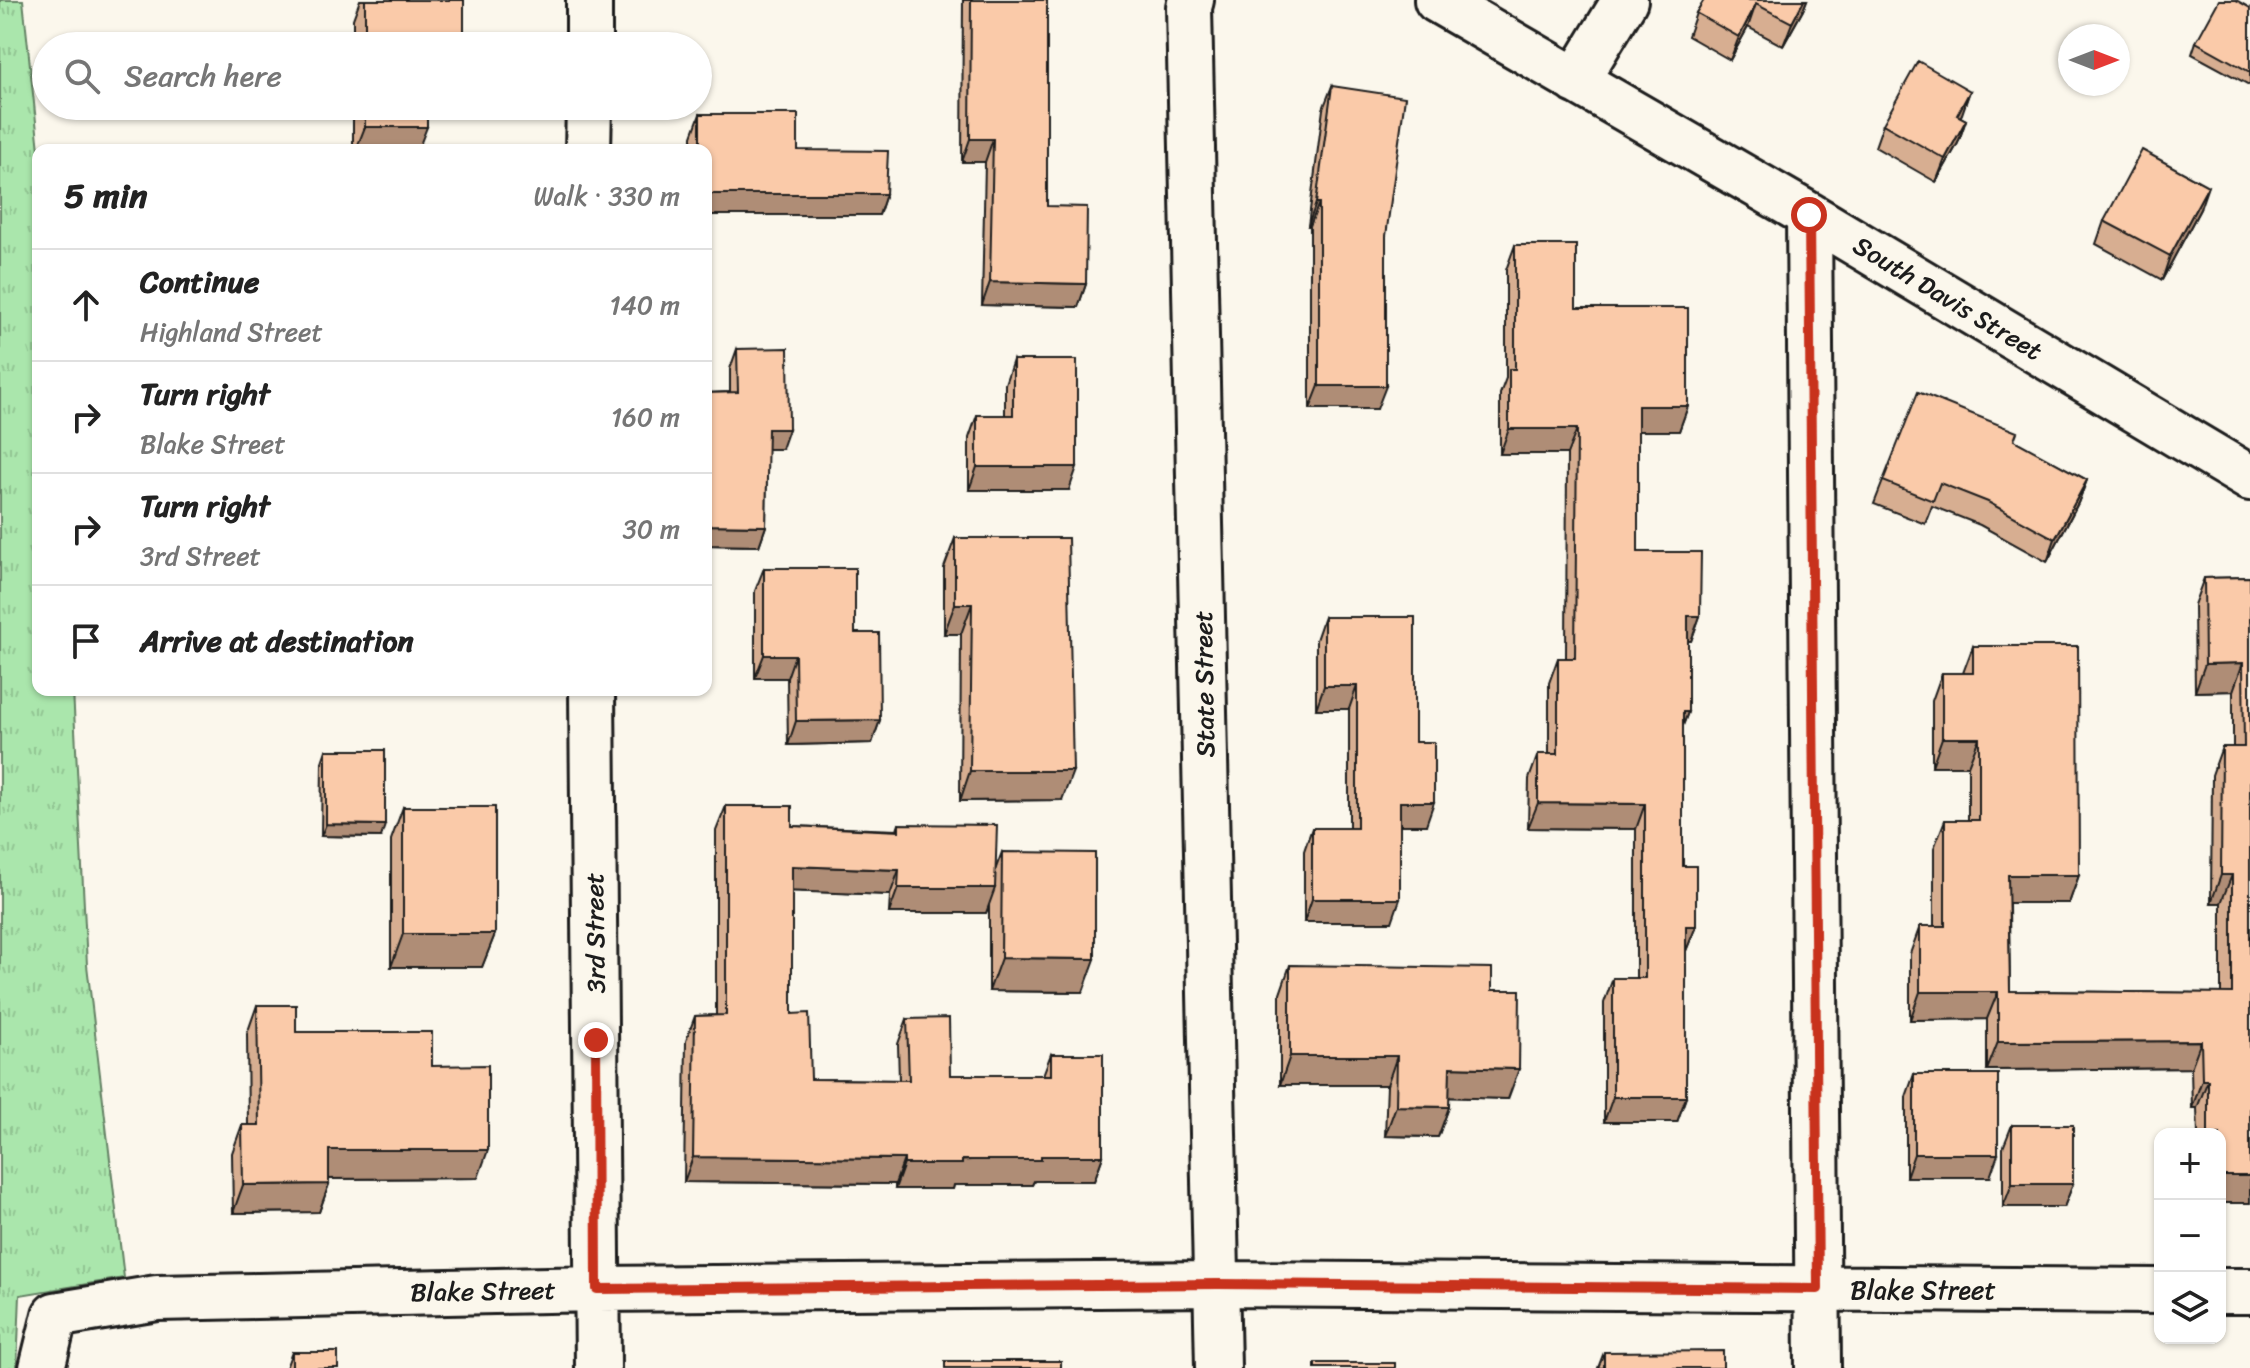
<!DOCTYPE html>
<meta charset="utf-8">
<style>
:root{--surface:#fff;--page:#f6f6f6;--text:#222;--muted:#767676;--line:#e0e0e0}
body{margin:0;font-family:Sriracha,sans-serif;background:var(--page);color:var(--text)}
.controls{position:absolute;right:24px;bottom:24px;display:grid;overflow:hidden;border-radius:16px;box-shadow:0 2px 6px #0004}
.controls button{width:72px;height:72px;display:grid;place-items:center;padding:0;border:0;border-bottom:2px solid var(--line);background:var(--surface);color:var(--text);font:40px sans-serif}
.compass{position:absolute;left:2058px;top:24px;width:72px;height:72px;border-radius:50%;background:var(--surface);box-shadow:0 2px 6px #0004;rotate:90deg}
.stop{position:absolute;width:24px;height:24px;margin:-18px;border:6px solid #c8321e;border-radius:50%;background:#fff}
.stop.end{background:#c8321e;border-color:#fff;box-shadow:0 2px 8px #0008}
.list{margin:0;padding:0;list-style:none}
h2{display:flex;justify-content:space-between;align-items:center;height:104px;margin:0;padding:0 32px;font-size:34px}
h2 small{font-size:26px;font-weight:400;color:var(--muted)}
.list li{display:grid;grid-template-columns:52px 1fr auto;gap:24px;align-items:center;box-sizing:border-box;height:112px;padding:0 32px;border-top:2px solid var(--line)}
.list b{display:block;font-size:30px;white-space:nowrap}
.list p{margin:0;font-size:26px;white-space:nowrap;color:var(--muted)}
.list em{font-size:26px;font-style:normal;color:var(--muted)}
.icon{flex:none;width:44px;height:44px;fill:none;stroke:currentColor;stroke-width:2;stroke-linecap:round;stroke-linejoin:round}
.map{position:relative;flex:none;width:2250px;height:1368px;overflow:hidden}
.search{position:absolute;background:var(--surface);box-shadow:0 2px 6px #0004;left:32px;top:32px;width:680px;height:88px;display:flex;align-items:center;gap:20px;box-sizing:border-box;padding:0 28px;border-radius:44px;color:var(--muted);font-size:30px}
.panel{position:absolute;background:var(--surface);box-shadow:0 2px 6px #0004;left:32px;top:144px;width:680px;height:552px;border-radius:16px}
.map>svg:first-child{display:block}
.grass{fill:url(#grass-tufts);stroke:#638164;stroke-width:2}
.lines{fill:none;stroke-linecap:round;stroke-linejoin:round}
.street-casing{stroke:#1c1c1c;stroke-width:50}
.street{stroke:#fbf7ec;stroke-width:44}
.wall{fill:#d7ae91;stroke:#1c1c1c;stroke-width:2}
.shaded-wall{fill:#af8d76;stroke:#1c1c1c;stroke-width:2}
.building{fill:#facaa9;stroke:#1c1c1c;stroke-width:2}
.route{stroke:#c8321e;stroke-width:10}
.labels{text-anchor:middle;stroke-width:6;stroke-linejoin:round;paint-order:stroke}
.street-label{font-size:26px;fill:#1c1c1c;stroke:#fbf7ec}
</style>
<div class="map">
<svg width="2250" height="1368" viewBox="0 0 2250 1368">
<defs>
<pattern id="grass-tufts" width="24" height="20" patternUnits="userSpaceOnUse" patternTransform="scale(2)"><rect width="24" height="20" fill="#aae6ac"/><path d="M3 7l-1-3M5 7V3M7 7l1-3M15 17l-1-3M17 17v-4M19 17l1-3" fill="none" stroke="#92c593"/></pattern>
</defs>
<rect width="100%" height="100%" fill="#fbf7ec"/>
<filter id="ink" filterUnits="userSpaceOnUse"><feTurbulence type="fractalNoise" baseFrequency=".0125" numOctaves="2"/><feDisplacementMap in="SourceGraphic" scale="16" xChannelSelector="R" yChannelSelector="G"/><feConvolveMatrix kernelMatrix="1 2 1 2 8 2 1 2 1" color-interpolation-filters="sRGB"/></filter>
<g filter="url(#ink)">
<path class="grass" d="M0,0H23L39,150L38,690H73L87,965L124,1278L20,1295L17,1368H0Z"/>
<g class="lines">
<defs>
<path id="street" d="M1191,0L1189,7L1218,1368
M1437,0L1809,215L2250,478
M589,46V0
M1576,81L1625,0
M588,150L589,106
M1809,215L1818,1368
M592,690L598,1368
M2220,1291H2250
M42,1368L55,1315L157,1298L597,1289L1218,1284L2160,1291"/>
</defs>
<use href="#street" class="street-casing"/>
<use href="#street" class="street"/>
</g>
<path class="wall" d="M360,0H464V46H353V19Z
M963,0H1047V206L1086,284L1078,307L982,305L985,162H962Z
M1704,0H1807L1803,10L1783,46L1748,27L1730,60L1688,36L1696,13Z
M2250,8V83L2249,85L2192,54L2196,42Z
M1332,86L1386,236L1377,409H1310V226H1308L1323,109Z
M1970,91L1960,117L1966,120L1958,143L1936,182L1875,147L1883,124Z
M353,106H427L418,150H353Z
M700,114L798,150L886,194L879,215H706V150H692V136Z
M2200,209L2162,280L2096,244L2104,221Z
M1515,245L1576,308L1688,406L1679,431H1638V552L1700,616L1691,641H1688V712L1683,725V866L1696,926L1686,951V1097L1677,1122H1604V1003L1613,978H1636V829L1528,828L1529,779L1538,754H1549V683L1558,658H1566L1567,454H1500V394L1506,378V270Z
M737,349L782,449H767L766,526L759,546L706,545V393L730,392V369Z
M1013,360L1069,490H969V438L977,415H1005V384Z
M2014,441L2087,480L2078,503L2047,562L1980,525L1932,506L1925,524L1874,504L1883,481Z
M955,538L1062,800L960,801L961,634H944V568Z
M764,568L855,633L880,720L872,743L788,745L787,678H755V591Z
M2250,577V1203L2220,1134H2198L2197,1108H2192L2191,1068L1987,1070V1019L1910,1020V954L1920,926H1934V848L1945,820H1968V766H1932V701L1942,673H1963L1973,646L2079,875L2069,903H2009L2010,991L2221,993V903H2211L2212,775L2222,747H2233V691L2195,692L2194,605L2204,578Z
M1324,617L1415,742L1426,825H1400L1392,922H1304V851L1312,828H1349V709H1316V640Z
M326,750L381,837L321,836L322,762Z
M726,806L792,826L897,830L899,824L996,868L1002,852L1083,992L989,991V904L986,913H889L890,895L792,891V1014L811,1079L899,1080L898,1044L907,1019L950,1075H1043L1051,1054L1103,1156L1094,1181H1034L1032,1185H954L953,1189H895V1184L684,1182L686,1041L695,1016L716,1015V831Z
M403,807L495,934L482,967H391V840Z
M1290,965L1492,990L1508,1099L1449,1097V1107L1438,1137L1385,1136L1387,1085H1280V994Z
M257,1005L296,1032L432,1066L478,1178L329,1179V1184L319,1212L233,1213L232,1153L242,1125H248L247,1034Z
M1914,1074L1990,1177H1906V1097Z
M2012,1125L2073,1184L2064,1207H2003V1148Z
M292,1352L338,1368H286Z
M1604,1352L1723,1368H1598Z"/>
<path class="shaded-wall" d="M1804,0H1807L1803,10L1783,46L1792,23Z
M1756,4L1748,27L1730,60L1739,37Z
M1970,91L1962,114L1949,138L1957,115Z
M1966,120L1958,143L1936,182L1945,159Z
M365,127H427L418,150H356Z
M970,139H993L985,162H962Z
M2208,186L2200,209L2162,280L2170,256Z
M706,194H886L879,215H706Z
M1316,203H1319L1310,226H1308Z
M990,282L1086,284L1078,307L982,305Z
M1319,386H1386L1377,409H1310Z
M1638,406H1688L1679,431H1629Z
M768,429H789L782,449H760Z
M1509,429H1577L1567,454H1500Z
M977,467H1077L1069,490H969Z
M2087,480L2078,503L2047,562L2055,539Z
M706,525L766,526L759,546L706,545Z
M955,604H972L961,634H944Z
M1688,616H1700L1691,641H1679Z
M764,655H795L787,678H755Z
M2243,663L2233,691L2195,692L2205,664Z
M1324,686H1357L1349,709H1316Z
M1683,712H1688L1679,737Z
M880,720L872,743L788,745L796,721Z
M1942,738H1979L1968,766H1932Z
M970,771H1073L1062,800L960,801Z
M1400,802H1434L1426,825H1392Z
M1538,803L1645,804L1636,829L1528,828Z
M326,824L385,825L381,837L321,836Z
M792,866L899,870L890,895L783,891Z
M2008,875H2079L2069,903H1998Z
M2221,875H2232L2221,903H2211Z
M898,888H995L986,913H889Z
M1312,899H1400L1392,922H1304Z
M1686,926H1696L1686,951Z
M403,934H495L482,967H391Z
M1001,958L1095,959L1083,992L989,991Z
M1920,992H1998L1987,1019L1910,1020Z
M2201,1041L2191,1068L1987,1070L1998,1042Z
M1290,1056H1397L1387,1085H1280Z
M1450,1067L1519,1069L1508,1099L1439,1097Z
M2202,1080H2208L2197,1108H2192Z
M1613,1097H1686L1677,1122H1604Z
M1396,1106L1449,1107L1438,1137L1385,1136Z
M329,1150H488L478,1178L318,1179Z
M1914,1154H1998L1990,1177H1906Z
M1041,1156H1103L1094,1181H1034L1032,1185H954L953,1189H895L904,1164Z
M693,1157L904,1159L895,1184L684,1182Z
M2220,1176H2250V1203H2220Z
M329,1184L319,1212L233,1213L243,1185Z
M2012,1184H2073L2064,1207H2003Z"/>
<path class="building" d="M365,0H464V46H365Z
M971,0H1047V206L1087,207L1086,284L990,282L993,139H970Z
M1704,0H1804L1792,23L1756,4L1739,37L1696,13Z
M2219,0H2236L2250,8V72L2196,42Z
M1918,61L1970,91L1957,115L1966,120L1945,159L1883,124Z
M1332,86L1405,97L1386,236V386H1319V203H1316Z
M365,106H427V127H365Z
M700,114H798V150L888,151L886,194H706V150H700Z
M2142,150L2208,186L2170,256L2104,221Z
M1515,245H1576V308H1688V406H1638V552H1701L1700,616H1688V712H1683V866H1696V926H1686V1097H1613V978H1645V804L1538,803V754H1558V658H1575L1577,429H1509V369H1515Z
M788,348L789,429H768L766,526L706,525V393L738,392L737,349Z
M1013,360H1077V467H977V415H1013Z
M1918,392L2017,432L2014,440L2087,480L2055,539L1988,502L1940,483L1933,501L1883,481Z
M955,538H1068L1073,771H970L972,604H955Z
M764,568H855V633H879L880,720L796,721L795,655H764Z
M2250,577V1176H2220V1134H2208V1080H2202L2201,1041L1998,1042V992H1920V926H1945V820H1979V738H1942V673H1973V646H2078L2079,875H2008L2010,991L2232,993V875H2221L2222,747H2244L2243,663L2205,664L2204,578Z
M1324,617H1415V742H1434V802H1400V899H1312V828H1357V686H1324Z
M326,750H385V825L326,824Z
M726,806H792V826L899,831V824L997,825L995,888H898L899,870L792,866V1014L809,1013L811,1079L909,1080L907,1019L949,1018L950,1075H1051V1054H1103V1156H1041V1160H962V1164H904V1159L693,1157L695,1016L726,1015Z
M403,807H495V934H403Z
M1002,852L1095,853V959L1001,958Z
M1290,965L1492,968V990H1520L1519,1069L1450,1067L1449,1107L1396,1106L1397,1056H1290Z
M257,1005H296V1032H432V1066L488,1065V1150H329V1184L243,1185L242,1125H259Z
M1914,1074H1998V1154H1914Z
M2012,1125H2073V1184H2012Z
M1723,1351V1368H1604V1352Z
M292,1352H338V1368H292Z
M945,1361H1061V1368H945Z
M1315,1363H1395V1368H1315Z"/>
</g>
<g class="lines" filter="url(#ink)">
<path class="route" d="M596,1040L597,1289L1218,1284L1818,1289L1809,215"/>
</g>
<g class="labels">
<g class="street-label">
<text transform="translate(1948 298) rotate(31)" y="9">South Davis Street</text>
<text transform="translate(1204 684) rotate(-91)" y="9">State Street</text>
<text transform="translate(595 933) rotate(-91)" y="9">3rd Street</text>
<text x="1923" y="1299">Blake Street</text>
<text transform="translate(483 1291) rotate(-1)" y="9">Blake Street</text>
</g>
</g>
</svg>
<div class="controls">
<button>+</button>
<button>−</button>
<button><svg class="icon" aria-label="layers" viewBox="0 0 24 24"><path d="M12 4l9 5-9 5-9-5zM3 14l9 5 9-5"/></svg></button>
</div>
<svg class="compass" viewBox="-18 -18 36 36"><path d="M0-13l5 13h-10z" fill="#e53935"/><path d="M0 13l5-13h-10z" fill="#767676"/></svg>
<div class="stop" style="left:1809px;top:215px"></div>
<div class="stop end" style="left:596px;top:1040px"></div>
<div class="search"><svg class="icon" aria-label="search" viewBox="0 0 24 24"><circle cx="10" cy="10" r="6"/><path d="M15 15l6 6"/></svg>Search here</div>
<section class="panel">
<h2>5 min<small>Walk · 330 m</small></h2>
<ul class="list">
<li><svg class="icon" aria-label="ahead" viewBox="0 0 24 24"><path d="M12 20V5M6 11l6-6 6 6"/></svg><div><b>Continue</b><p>Highland Street</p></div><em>140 m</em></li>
<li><svg class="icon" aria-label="right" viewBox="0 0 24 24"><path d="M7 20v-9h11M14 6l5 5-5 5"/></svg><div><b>Turn right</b><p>Blake Street</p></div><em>160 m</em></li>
<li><svg class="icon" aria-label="right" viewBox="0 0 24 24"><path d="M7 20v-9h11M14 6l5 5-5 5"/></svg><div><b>Turn right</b><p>3rd Street</p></div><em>30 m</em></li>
<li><svg class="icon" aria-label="arrive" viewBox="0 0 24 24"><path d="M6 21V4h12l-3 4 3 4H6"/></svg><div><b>Arrive at destination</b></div></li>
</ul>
</section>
</div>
